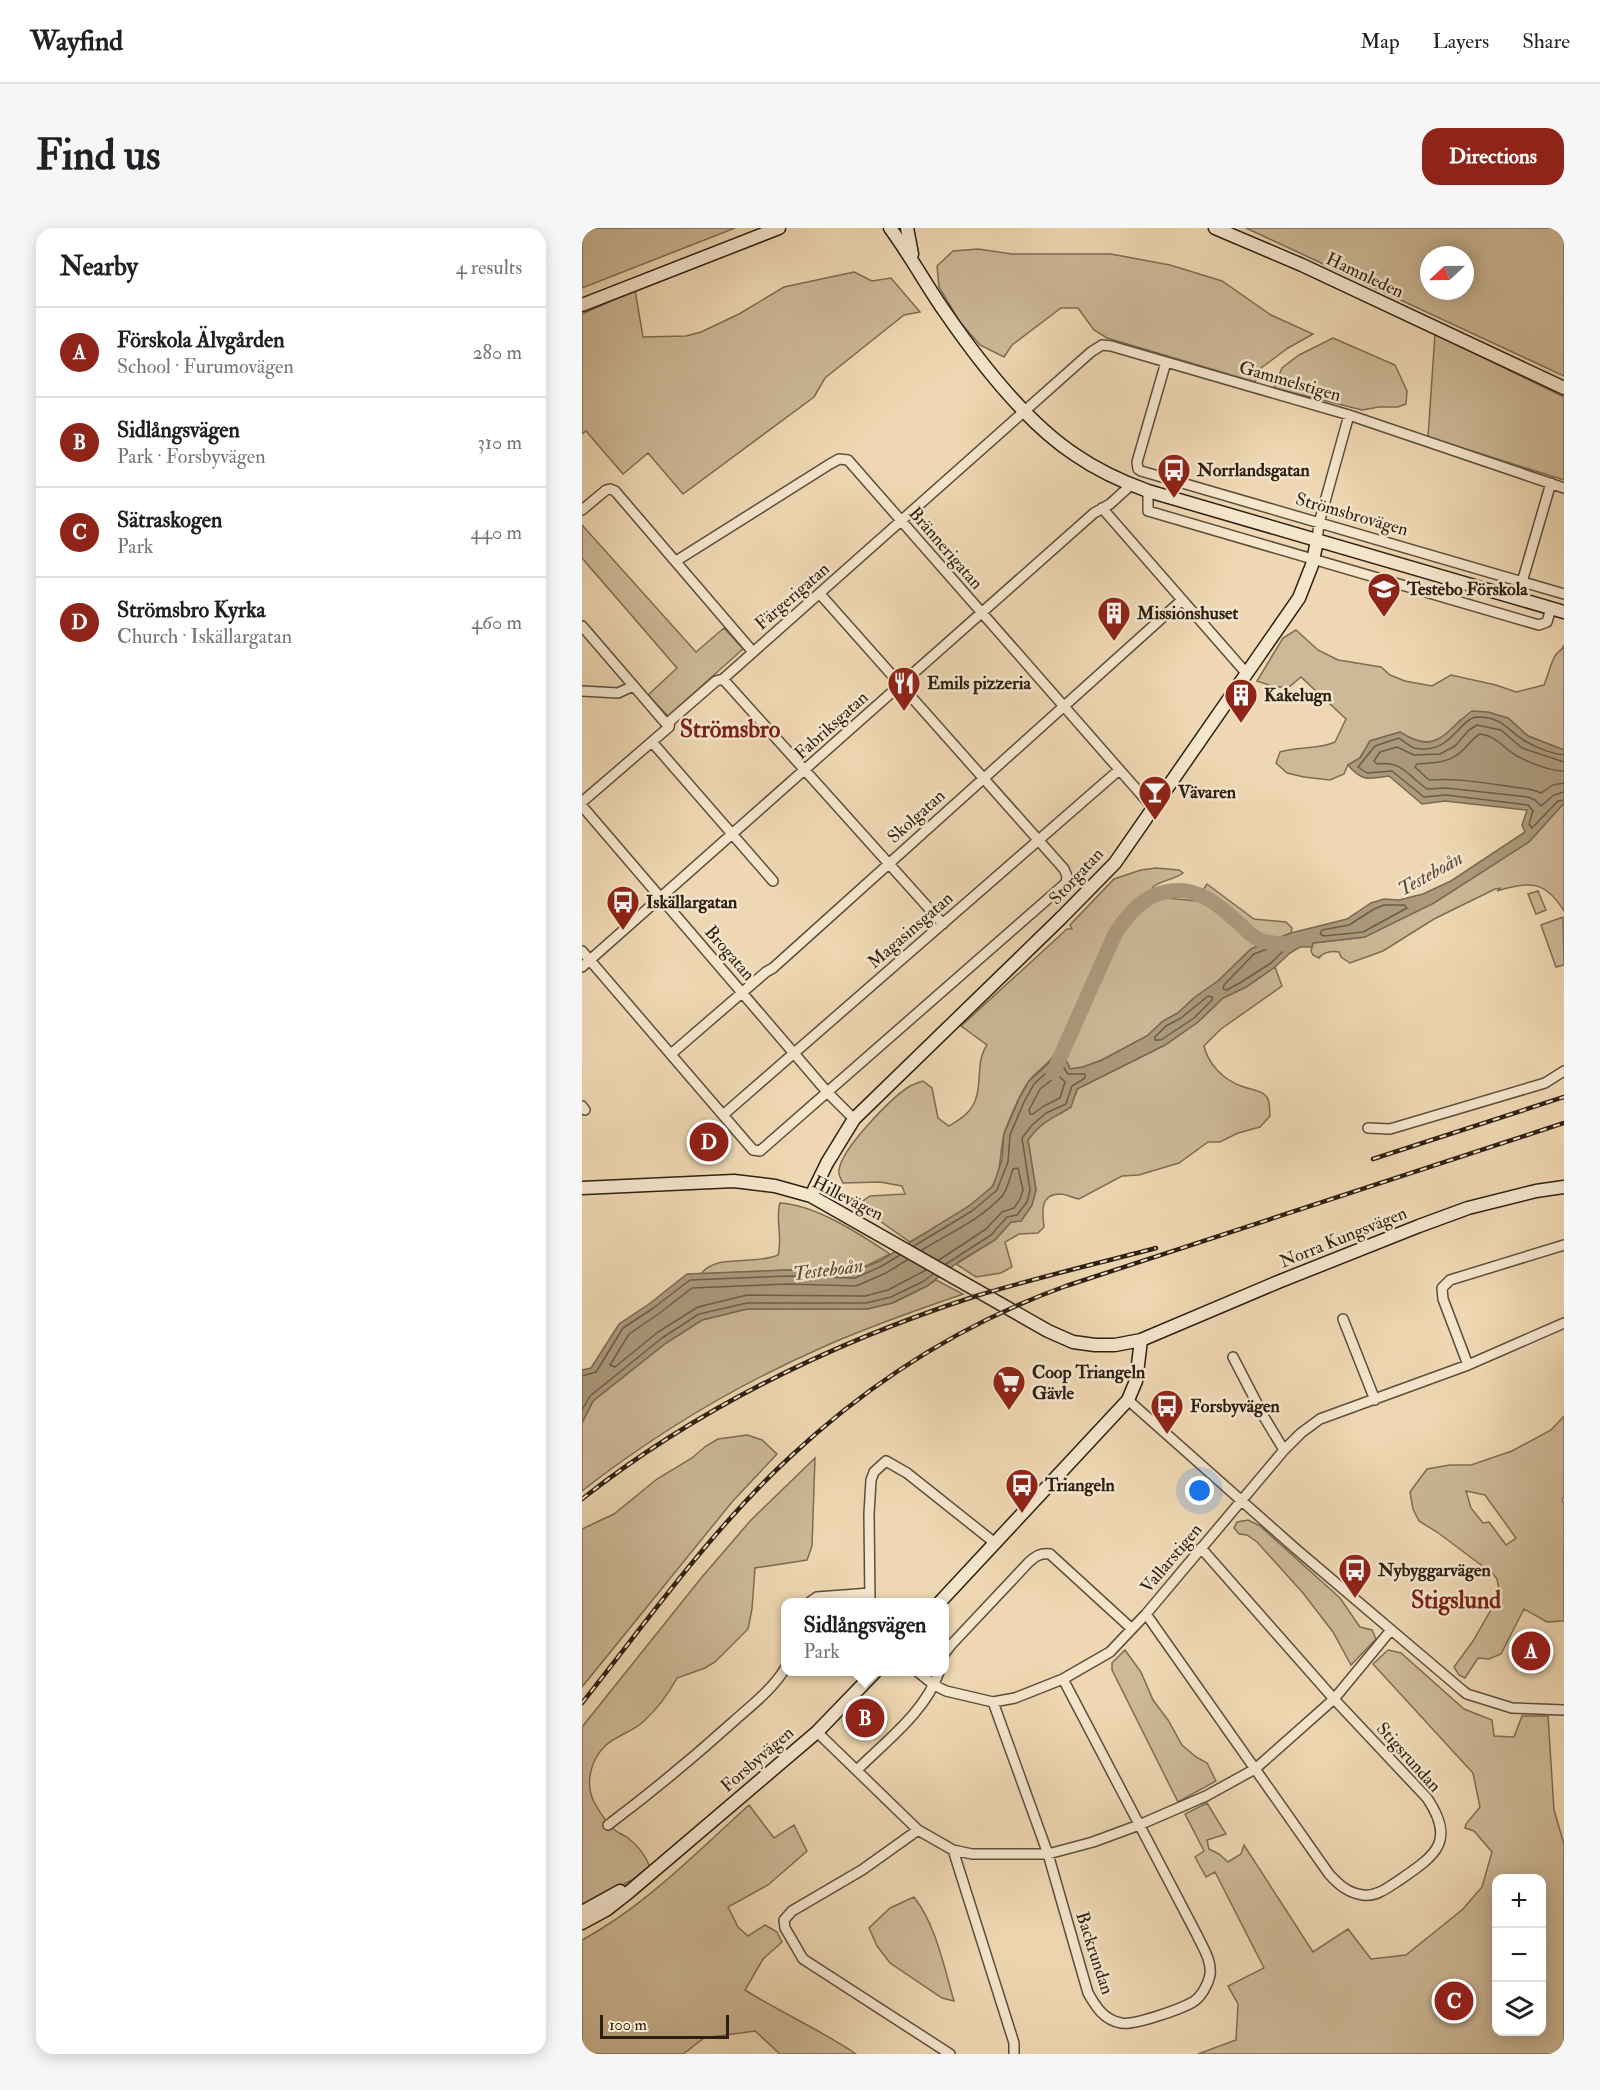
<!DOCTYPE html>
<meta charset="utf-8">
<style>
:root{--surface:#fff;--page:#f6f6f6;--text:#202124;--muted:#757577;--line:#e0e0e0;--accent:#8f2418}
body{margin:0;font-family:"IM FELL Double Pica",serif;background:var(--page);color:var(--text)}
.controls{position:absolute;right:18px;bottom:18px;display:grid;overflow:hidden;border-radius:12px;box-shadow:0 3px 15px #0003}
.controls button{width:54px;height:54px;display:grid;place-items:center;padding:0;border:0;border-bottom:2px solid var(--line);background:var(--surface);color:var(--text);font:30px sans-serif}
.compass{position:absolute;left:838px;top:18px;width:54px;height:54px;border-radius:50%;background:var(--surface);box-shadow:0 3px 15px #0003;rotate:248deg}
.scale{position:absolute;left:18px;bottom:15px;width:129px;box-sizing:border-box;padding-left:6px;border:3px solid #2d2012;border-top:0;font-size:16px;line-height:21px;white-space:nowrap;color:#2d2012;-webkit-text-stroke:4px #f4e5cd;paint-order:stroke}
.you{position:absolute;left:618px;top:1263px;width:21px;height:21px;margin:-15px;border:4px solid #fff;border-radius:50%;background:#1a73e8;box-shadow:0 0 0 9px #1a73e833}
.badge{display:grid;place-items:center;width:39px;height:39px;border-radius:50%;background:var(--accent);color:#fff;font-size:20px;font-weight:700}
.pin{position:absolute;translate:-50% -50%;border:3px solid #fff;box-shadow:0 2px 6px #0006}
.popup{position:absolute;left:199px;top:1370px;width:168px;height:78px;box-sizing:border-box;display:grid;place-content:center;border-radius:12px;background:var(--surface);filter:drop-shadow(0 2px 4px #0005);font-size:20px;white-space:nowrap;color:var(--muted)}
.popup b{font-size:22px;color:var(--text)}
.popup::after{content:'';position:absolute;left:50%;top:100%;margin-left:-12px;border:12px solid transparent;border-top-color:var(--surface)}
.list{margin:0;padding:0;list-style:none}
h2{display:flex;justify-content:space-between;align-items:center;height:78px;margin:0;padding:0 24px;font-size:26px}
h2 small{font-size:20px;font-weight:400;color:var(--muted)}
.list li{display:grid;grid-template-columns:39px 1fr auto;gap:18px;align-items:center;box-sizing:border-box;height:90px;padding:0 24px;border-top:2px solid var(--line)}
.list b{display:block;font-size:22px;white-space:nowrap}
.list p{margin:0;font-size:20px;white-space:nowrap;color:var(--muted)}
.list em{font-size:20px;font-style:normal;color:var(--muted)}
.icon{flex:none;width:33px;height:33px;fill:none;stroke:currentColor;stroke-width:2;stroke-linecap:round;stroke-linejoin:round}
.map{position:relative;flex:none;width:982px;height:1826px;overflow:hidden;border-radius:18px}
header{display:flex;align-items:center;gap:36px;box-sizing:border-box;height:84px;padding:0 30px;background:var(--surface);border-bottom:2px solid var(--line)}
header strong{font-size:28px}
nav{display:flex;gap:33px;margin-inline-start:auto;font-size:21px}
.intro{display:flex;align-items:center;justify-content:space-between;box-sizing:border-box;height:144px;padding:0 36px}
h1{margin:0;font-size:42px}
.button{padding:15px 27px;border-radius:18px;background:var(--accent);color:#fff;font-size:21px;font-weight:700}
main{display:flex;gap:36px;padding:0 36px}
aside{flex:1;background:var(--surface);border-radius:18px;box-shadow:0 3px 15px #0003}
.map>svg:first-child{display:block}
.green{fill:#cdb897;stroke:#7d6c54;stroke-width:1.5;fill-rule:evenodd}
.water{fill:#ac997c;stroke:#796952;stroke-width:1.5}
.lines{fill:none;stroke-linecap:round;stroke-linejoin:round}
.shore{stroke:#6c5c47;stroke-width:1.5}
.river{stroke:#ac997c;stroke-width:15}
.street-casing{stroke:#5d4e3a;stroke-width:12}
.secondary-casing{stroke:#2d2012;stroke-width:15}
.street{stroke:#f4e5cd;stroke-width:9}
.secondary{stroke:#f4e5cd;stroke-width:12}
.rail-casing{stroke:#2d2012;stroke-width:4.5}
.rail{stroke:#f4e5cd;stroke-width:2;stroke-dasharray:7;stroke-linecap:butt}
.labels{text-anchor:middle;stroke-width:5;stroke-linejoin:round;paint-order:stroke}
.street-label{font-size:18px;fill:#2d2012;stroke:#f4e5cd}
.poi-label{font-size:18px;font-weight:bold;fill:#2d2012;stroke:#f4e5cd;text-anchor:start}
.water-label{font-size:20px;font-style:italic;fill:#594a37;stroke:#f4e5cd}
.district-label{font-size:24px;font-weight:bold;fill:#7a1f14;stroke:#f4e5cd}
</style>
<header>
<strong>Wayfind</strong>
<nav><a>Map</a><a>Layers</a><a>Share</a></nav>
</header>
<div class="intro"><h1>Find us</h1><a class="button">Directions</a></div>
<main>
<aside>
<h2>Nearby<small>4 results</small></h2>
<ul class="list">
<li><span class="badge">A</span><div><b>Förskola Älvgården</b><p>School · Furumovägen</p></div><em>280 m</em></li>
<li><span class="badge">B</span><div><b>Sidlångsvägen</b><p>Park · Forsbyvägen</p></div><em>310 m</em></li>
<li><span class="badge">C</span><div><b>Sätraskogen</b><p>Park</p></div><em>440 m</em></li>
<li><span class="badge">D</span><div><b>Strömsbro Kyrka</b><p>Church · Iskällargatan</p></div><em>460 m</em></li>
</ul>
</aside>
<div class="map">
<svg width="982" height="1826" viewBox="0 0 982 1826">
<rect width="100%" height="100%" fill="#eed7b2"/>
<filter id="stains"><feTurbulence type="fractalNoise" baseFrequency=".00333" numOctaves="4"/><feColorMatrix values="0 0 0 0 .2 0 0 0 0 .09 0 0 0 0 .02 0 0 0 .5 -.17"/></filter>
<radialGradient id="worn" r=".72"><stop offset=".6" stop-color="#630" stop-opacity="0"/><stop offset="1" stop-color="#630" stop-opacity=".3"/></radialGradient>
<path class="green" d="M0,0H153L0,60Z
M664,0H982V148ZM847,27H883V63H847Z
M396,21L430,26H529L588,37L640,53L689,87L731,106L706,120L679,140L673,154L525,110L512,102L496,80H479L430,117L422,129L398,117L378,94L357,59L355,38L371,23Z
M272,44L290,53L309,50L338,84L322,87L243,150L232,169L101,266L66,225L41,246L4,203L0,206V86L53,62L61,109L104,108L119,104L157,86L202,59Z
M853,106L982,169V252L846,209Z
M751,110L813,137L825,163L824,176L816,179H797L780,182L692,160L700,140L717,127Z
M0,297L114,424L142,400L161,421L86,488L66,467L95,440L0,330Z
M714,402L736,422L756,432L799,439L808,447L823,453L850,458L869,447L914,457L934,464L962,457C965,450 970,432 973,428C976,423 980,423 982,417V522L946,508L926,490L878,492C859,515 844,521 818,504L788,513L778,530L766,537L762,546L748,552L722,549L705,545L694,535L698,524C716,518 735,522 753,514L764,491L719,449L707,459H693L675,453L701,410Z
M982,575V683C963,652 947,653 915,663L919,660L913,661L852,691L801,723L768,735L759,729L757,724C750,723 742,723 737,730L731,727L729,723L731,715L783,709L947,614Z
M574,640L597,642L601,645C592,652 579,652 571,659L574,669L614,673L625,656L672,691L704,694L710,700L709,705L669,721L636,753L613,769L596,785L581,793L565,808L520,832L501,839L488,841L472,827C465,838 454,843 447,853C437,867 429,887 423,903C417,920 421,940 411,957C401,974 347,1002 328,1014L275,977L288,968L323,966L320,958L298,954L261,955C259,951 256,947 257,942C260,920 309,870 328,858C332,856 337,854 341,853L350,860L356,890L367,898C373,894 381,890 386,884C404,865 391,837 405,817L379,798L485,701H490L488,697L532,651L559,642Z
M956,663L964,682L954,686L946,666Z
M981,689L982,737L974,739L959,697Z
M693,739L700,758L639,801L622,818C626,836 642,852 659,858C666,861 677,862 682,866C689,871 687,881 688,888L678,899L656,905L638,914H626L597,935L557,947L540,948L497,971C490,970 485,966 478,966C458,966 460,984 462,999L456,1005L437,1006L423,1014L430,1039L419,1045L394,1049L374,1036L413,1012L429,994L439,993L450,977L454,962L446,912L454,901L468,890L480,885L494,866L495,861L583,817L616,794L641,770L664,759Z
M198,975C234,977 278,1006 308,1026L272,1044L206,1042L119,1046C135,1025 170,1038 196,1027C201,1009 193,992 198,975Z
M354,1052L381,1066C333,1083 285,1099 239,1120C155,1157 73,1206 0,1263V1195L11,1173L84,1115L120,1092L165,1081H285L311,1075L345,1058Z
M982,1188V1269L980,1271L982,1276V1393L965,1394L942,1381L919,1426L907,1431L896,1430L883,1450L877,1447L872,1439L891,1413L918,1366L915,1351L911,1346L855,1304L837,1293L831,1281L828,1264L845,1241L868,1237H889L930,1223L969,1202ZM884,1263L903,1267L934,1310L924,1317L907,1294L901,1295L889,1280Z
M165,1207L180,1212L195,1226L150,1274L0,1459V1301L32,1286L75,1251L110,1230L124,1218L136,1211Z
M233,1230L230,1318L225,1332L173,1340L170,1381L166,1401L133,1434L123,1440L95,1450C86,1467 75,1481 61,1494C50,1504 33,1508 23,1518C8,1533 3,1556 12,1574C17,1583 26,1597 34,1603C38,1606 42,1607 46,1610C57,1618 63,1627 68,1639L50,1652L0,1677V1499L120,1349L169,1292Z
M666,1292L678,1298L758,1370L778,1399L790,1402L794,1411L769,1437L751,1404L721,1365L675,1314L665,1307L657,1306L652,1300L655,1294Z
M543,1422L559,1444L571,1472L586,1492L600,1517L614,1529L625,1535L634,1553L596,1574L530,1442V1435Z
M806,1422L819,1425L882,1481L910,1492L912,1508L932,1509L940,1488H966L972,1582L982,1616V1826H616L654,1812L656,1776L646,1758L682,1740L633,1644L624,1649L613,1629L622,1623L603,1586L625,1575L644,1606L625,1612L627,1621L637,1626L646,1634L659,1626L662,1617L731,1724L766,1701L789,1731L824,1727L881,1681L900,1659L910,1624L892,1603L883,1600L884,1596L898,1579L891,1545L791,1436ZM915,1650H960V1804H915Z
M167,1577L192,1610L212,1597L225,1623L186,1657L146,1679L156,1699L166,1708L183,1697L195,1704L200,1714L181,1731L163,1762C199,1785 239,1802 274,1826H198L173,1803L122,1810L101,1826H0V1712C63,1678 114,1625 167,1577Z
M332,1669C354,1697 362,1739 372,1773L360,1770L308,1735L295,1718L287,1700L308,1680Z"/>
<path class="water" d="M890,483L906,484L926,490L946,508L982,522V575L947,614L852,675L783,709L731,715L730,719H718L708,725L693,739L664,759L641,770L616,794L583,817L495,861L489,879C470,891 460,893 446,912L454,962L450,977L439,993L429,994L413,1012L379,1032L345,1058L310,1075L285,1081H165L120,1092L84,1115L11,1173L0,1195V1142L9,1140L37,1096L67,1076L105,1046L206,1042L272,1044L298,1033L387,978L411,958L420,932L422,906L437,871L447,853L467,835L472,827C481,828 486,833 488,841L501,839L520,832L565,808L581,793L596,785L613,769L636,753L669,721L709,705L765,691L789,675L802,671L817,672L841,666L869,653L943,604L940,597L945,582L863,573L840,576L807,548C787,551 780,554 766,537L778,530L788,513L818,504C855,529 862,503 890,483Z"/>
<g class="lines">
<path class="shore" d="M982,527C970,526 953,519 943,513C925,502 921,489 895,489C877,490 869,528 832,520C827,518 821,513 817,510L793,518L776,539L785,545L810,543L842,569L864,567L946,577L951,583L947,596L950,600L976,573L982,572
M982,534L940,520L919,502L895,497L887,502L873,518L858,526L832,527L815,519L798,524L792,533L795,536C821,533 825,547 845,561L864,560L946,569L953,572L959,578L972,567L982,564
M982,543C968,543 948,535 935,528C921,520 915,508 898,506C891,510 886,517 880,523C867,535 853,535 835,536L833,539L847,552C876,550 903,555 932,559C942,561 950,560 959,565L971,557L982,555
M802,677H822L825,680L781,704L742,708L738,706L740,702L767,697L792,681Z
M701,715L704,716L705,719L689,735L661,753L645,762L641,761L642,757L672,726Z
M626,768L630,769V772L612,790L579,812H573V809L584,798L599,790Z
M476,847L483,854L478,870L462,878L451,886H448L447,882L458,861Z
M332,1018L390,983L415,962L426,934L428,907L442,874L452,856L475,835L480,837L486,846H503V850L490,858L484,876L464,885L450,897L440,910L448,962L445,974L435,987L425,989L409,1007L364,1036
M340,1022C366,1006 400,991 421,967C426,960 428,949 431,941L436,940L441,962L438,971L432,980L420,984L404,1001L357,1032
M325,1032L304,1045L274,1058L206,1056L110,1060L75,1087L47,1106L28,1137L33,1139L76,1104L116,1079L165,1067L283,1068L306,1062L344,1042
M0,1148L14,1144L41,1100L70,1081L108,1052L206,1048L273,1050L300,1038L318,1027
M0,1182L8,1168L80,1110L117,1086L165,1075H284L309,1069L342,1053L351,1046"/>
<path class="river" d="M471,845L533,706C547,685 562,666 589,663C618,659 639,679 660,698C664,702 669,707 674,710C683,715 695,716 705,716"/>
<defs>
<path id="street" d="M584,134L555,234L556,241L559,243L982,366
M566,263V283L957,397L965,394L969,380
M520,280L665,446
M0,282L24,262L28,261L33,263L171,424
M735,313L737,295L767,187
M94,333L248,236L257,231L266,232L571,580
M940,354L969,255
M0,398L87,499
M141,451L361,696
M0,463L36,465L51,458
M70,514L191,653
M0,574L87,499L88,493L134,453L141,451L509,124L520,117L529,118L767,187L982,260
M0,578L246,865L272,891
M0,723L171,922L178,923L484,655L485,648L482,641L238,366
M0,739L512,285L528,276L549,257
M89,826L184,744L191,740L600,372
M0,878L3,882
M141,887L537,542
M786,900L808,901L963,855L982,843
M761,1091L793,1172
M651,1129L682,1189L702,1222
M886,1137L861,1071L860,1060L868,1052L982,1017
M546,1172L714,1321L880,1462L885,1466L930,1480L982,1482
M228,1374L235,1369L288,1365
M288,1374L287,1286L289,1252L292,1244L304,1233L325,1245L413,1315
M564,1386L747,1646C757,1657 766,1665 781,1667C795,1669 808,1658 819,1651C854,1627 874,1613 845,1570L752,1471L619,1320
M362,1426L369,1417L447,1334C454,1328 458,1325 468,1326L550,1401
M336,1444L352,1457L364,1463L411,1474L433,1470L481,1451L528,1424L564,1386L702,1222L719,1205L738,1191L886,1137L982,1095
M411,1474L466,1626L506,1765C514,1779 522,1792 539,1795C551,1798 599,1781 611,1774C619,1769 626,1757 628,1747C630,1733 621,1720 615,1707L481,1451
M235,1504L336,1602L371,1622L390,1626H466L511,1614L557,1597L624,1568L673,1541L752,1471L809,1402
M275,1542C304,1513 344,1483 357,1444
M26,1597C70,1564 112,1529 152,1493C171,1476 191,1461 204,1439
M336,1602L280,1642L210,1683L202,1692L203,1700L221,1731L368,1826
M371,1622L432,1815V1826"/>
<path id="secondary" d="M308,0C328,27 344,57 363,84C396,132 444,194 492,226C515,242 541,254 566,263L982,384
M325,0L330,26
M633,0L720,37L982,160
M0,77L197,0
M0,960L152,953L193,958L229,968L466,1103L491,1114L513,1117H533L559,1112L696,1054L837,998L886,980L954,963L982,959
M229,968L245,935L272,891L479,690L533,635L717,370L730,337L735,313
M358,1374L546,1172L554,1153L559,1112
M0,1684L38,1663
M0,1695L24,1682L47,1664L235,1504L293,1444"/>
</defs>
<use href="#street" class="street-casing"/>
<use href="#secondary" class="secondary-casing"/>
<use href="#street" class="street"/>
<use href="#secondary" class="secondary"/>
<defs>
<path id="rail" d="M791,931L982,869
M0,1271C117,1179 252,1114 394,1068C453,1050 514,1036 574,1020
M0,1475C66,1392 130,1301 208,1229C288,1154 381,1095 484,1058L982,895"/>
</defs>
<use href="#rail" class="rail-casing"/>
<use href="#rail" class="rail"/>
</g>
<defs>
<symbol id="bus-pin" viewBox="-11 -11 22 30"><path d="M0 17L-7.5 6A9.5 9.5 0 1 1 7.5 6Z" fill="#8f2418" stroke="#f4e5cd"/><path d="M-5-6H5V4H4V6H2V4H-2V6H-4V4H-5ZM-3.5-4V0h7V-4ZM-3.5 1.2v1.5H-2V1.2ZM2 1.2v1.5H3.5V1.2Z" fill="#fff"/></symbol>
<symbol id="school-pin" viewBox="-11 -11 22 30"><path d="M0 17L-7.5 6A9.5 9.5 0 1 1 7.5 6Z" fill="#8f2418" stroke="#f4e5cd"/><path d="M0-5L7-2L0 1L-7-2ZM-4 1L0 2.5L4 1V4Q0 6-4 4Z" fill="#fff"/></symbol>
<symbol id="building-pin" viewBox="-11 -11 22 30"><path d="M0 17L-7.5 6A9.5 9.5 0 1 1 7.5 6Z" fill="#8f2418" stroke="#f4e5cd"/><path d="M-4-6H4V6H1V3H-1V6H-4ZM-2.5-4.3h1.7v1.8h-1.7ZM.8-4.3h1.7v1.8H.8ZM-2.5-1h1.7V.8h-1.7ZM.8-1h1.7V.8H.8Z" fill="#fff"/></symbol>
<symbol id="restaurant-pin" viewBox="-11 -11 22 30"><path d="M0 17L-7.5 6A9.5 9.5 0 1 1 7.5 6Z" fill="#8f2418" stroke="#f4e5cd"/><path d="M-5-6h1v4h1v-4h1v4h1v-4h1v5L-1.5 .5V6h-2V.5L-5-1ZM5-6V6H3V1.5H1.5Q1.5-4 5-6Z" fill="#fff"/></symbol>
<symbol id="bar-pin" viewBox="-11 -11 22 30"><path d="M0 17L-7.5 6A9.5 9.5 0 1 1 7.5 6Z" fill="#8f2418" stroke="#f4e5cd"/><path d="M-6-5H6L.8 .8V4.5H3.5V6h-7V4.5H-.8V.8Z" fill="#fff"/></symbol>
<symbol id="supermarket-pin" viewBox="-11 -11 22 30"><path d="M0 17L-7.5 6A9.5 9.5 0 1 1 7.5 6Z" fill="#8f2418" stroke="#f4e5cd"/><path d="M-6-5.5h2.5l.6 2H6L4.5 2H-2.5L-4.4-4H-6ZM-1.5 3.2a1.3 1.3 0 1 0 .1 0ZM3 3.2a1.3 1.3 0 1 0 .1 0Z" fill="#fff"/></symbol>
</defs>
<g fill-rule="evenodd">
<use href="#bus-pin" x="573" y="223" width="38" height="52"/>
<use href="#school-pin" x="783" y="342" width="38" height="52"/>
<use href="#building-pin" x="513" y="366" width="38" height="52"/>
<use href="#restaurant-pin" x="303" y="436" width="38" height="52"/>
<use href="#building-pin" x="640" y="448" width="38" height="52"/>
<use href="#bar-pin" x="554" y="545" width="38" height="52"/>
<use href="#bus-pin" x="22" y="655" width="38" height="52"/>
<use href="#supermarket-pin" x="408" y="1135" width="38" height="52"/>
<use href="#bus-pin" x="566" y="1159" width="38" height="52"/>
<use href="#bus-pin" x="421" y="1238" width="38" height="52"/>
<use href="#bus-pin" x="754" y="1323" width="38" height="52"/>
</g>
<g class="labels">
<g class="street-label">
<text transform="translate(783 47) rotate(25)" y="6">Hamnleden</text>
<text transform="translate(708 153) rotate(16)" y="6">Gammelstigen</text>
<text transform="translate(770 286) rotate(16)" y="6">Strömsbrovägen</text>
<text transform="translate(364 320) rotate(49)" y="6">Brännerigatan</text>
<text transform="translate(210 368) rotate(-41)" y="6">Färgerigatan</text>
<text transform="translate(249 497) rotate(-42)" y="6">Fabriksgatan</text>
<text transform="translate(334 588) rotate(-42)" y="6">Skolgatan</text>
<text transform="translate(494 648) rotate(-47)" y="6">Storgatan</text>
<text transform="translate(328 702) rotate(-41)" y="6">Magasinsgatan</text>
<text transform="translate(148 725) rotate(49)" y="6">Brogatan</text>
<text transform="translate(266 970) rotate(27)" y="6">Hillevägen</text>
<text transform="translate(761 1009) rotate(-22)" y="6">Norra Kungsvägen</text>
<text transform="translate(589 1330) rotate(-50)" y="6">Vallarstigen</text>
<text transform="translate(827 1529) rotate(48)" y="6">Stigsrundan</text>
<text transform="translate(175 1531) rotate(-41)" y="6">Forsbyvägen</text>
<text transform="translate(513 1725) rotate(72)" y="6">Backrundan</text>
</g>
<g class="poi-label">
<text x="615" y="248">Norrlandsgatan</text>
<text x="825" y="367">Testebo Förskola</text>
<text x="555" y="391">Missionshuset</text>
<text x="345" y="461">Emils pizzeria</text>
<text x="682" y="473">Kakelugn</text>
<text x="596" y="570">Vävaren</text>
<text x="64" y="680">Iskällargatan</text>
<text x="450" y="1150">Coop Triangeln<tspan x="450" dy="21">Gävle</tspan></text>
<text x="608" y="1184">Forsbyvägen</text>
<text x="463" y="1263">Triangeln</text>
<text x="796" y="1348">Nybyggarvägen</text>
</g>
<g class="water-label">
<text transform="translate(848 645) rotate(-29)" y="7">Testeboån</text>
<text transform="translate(246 1041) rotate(-7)" y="7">Testeboån</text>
</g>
<g class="district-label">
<text x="148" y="509">Strömsbro</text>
<text x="874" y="1380">Stigslund</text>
</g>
</g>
<rect width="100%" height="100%" filter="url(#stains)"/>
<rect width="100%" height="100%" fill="url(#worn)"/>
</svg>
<div class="controls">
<button>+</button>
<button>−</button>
<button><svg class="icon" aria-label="layers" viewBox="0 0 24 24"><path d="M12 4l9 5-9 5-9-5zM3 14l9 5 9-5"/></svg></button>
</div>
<svg class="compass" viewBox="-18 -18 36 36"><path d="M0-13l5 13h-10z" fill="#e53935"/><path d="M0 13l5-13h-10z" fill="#757577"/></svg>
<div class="scale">100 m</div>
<div class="you"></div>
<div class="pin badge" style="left:949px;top:1423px">A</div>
<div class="pin badge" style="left:283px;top:1490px">B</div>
<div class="popup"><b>Sidlångsvägen</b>Park</div>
<div class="pin badge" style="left:872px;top:1773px">C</div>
<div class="pin badge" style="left:127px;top:914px">D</div>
</div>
</main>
